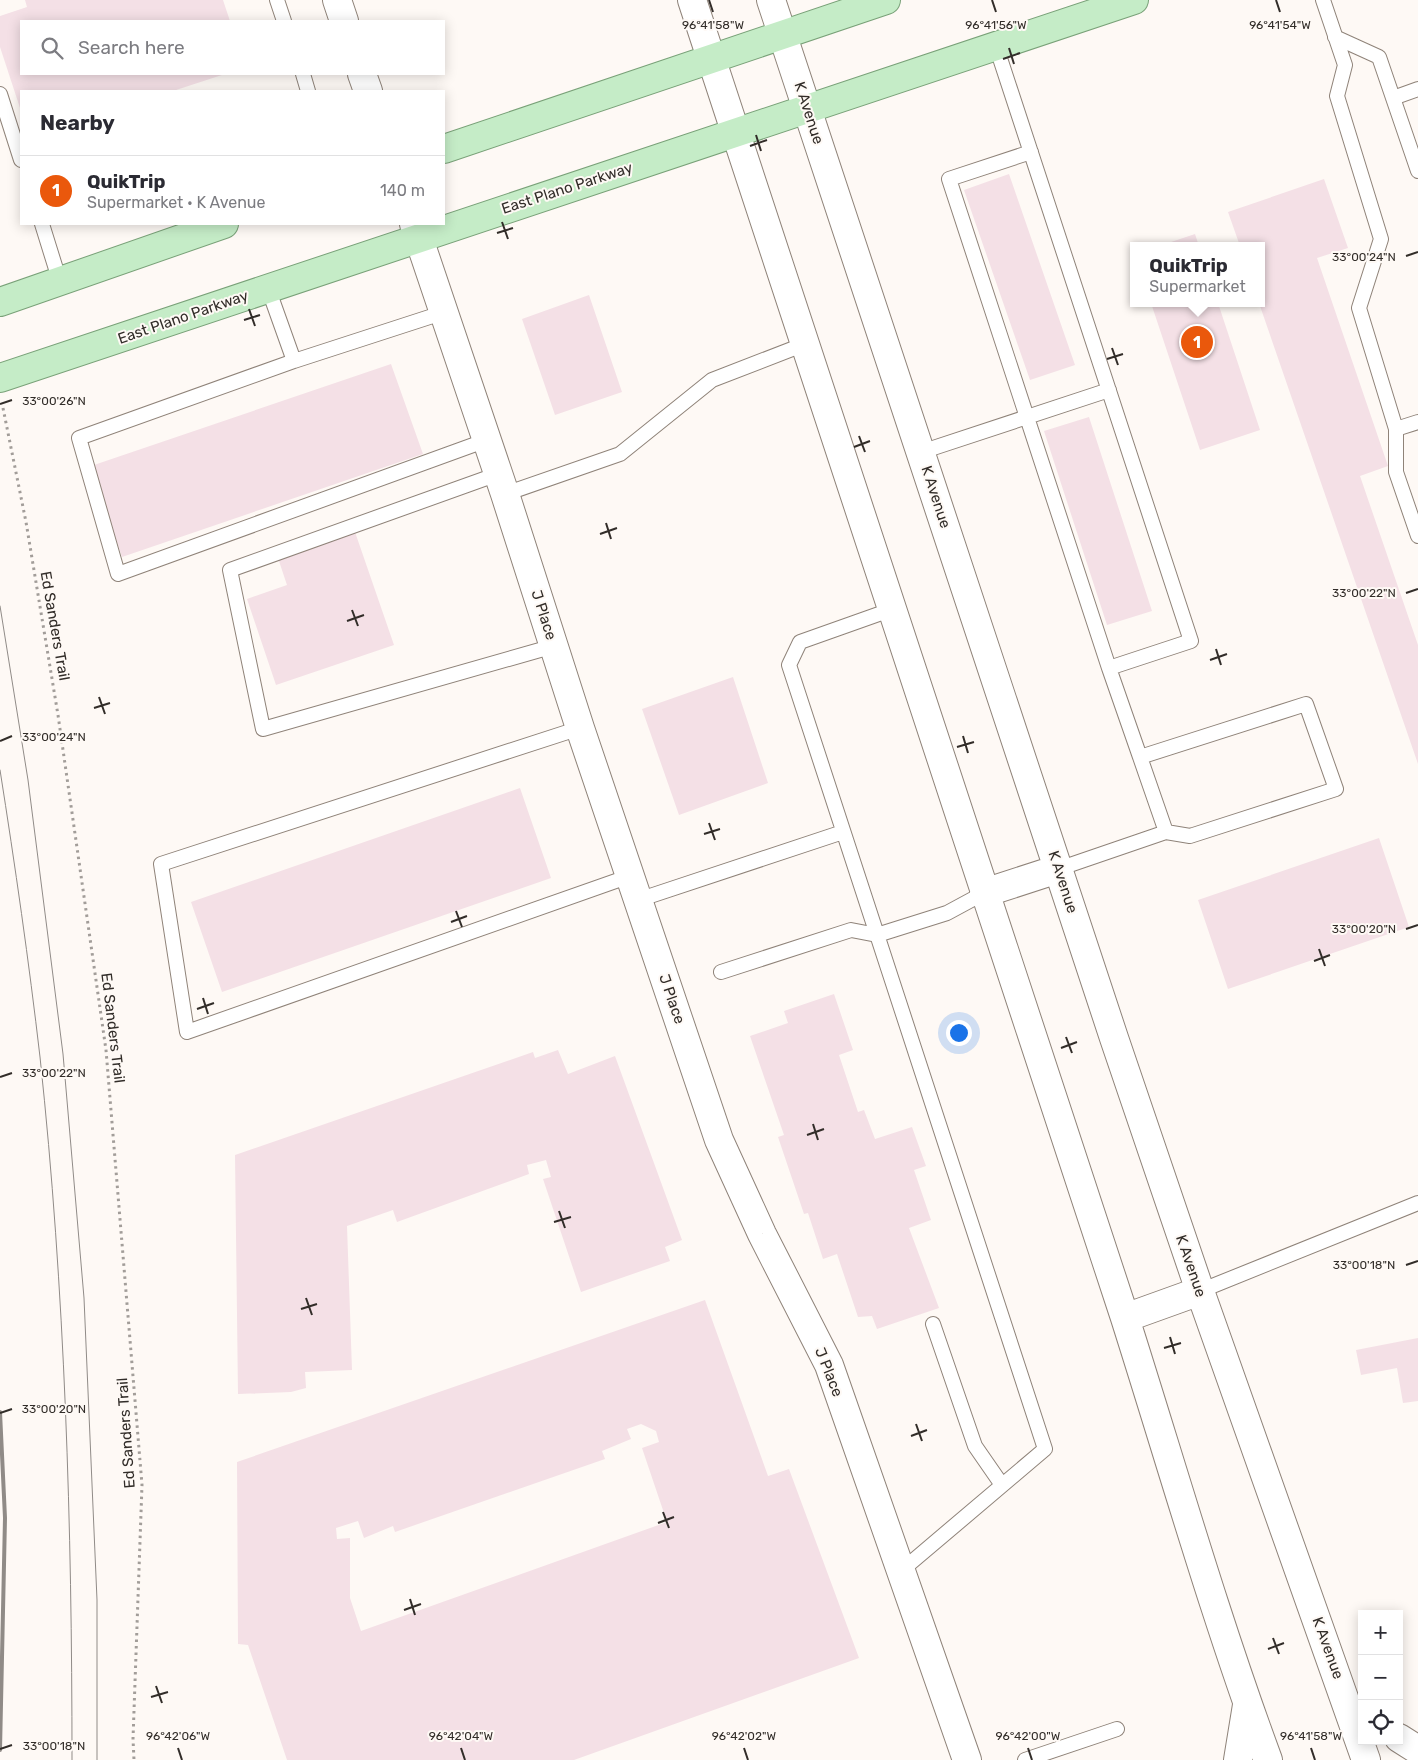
<!DOCTYPE html>
<meta charset="utf-8">
<style>
:root{--surface:#fff;--page:#f7f7f7;--text:#2b2b33;--muted:#7c7c81;--line:#e1e1e2;--accent:#ea580c}
body{margin:0;font-family:Rubik,sans-serif;background:var(--page);color:var(--text)}
.controls{position:absolute;right:15px;bottom:15px;display:grid;overflow:hidden;border-radius:0px;box-shadow:0 2px 12px #0003}
.controls button{width:45px;height:45px;display:grid;place-items:center;padding:0;border:0;border-bottom:1px solid var(--line);background:var(--surface);color:var(--text);font:25px sans-serif}
.you{position:absolute;left:958px;top:1032px;width:18px;height:18px;margin:-12px;border:4px solid #fff;border-radius:50%;background:#1a73e8;box-shadow:0 0 0 8px #1a73e833}
.badge{display:grid;place-items:center;width:32px;height:32px;border-radius:50%;background:var(--accent);color:#fff;font-size:16px;font-weight:700}
.pin{position:absolute;translate:-50% -50%;border:2px solid #fff;box-shadow:0 1px 5px #0006}
.popup{position:absolute;left:1130px;top:242px;width:135px;height:65px;box-sizing:border-box;display:grid;place-content:center;border-radius:0px;background:var(--surface);filter:drop-shadow(0 1px 4px #0005);font-size:16px;white-space:nowrap;color:var(--muted)}
.popup b{font-size:19px;color:var(--text)}
.popup::after{content:'';position:absolute;left:50%;top:100%;margin-left:-10px;border:10px solid transparent;border-top-color:var(--surface)}
.list{margin:0;padding:0;list-style:none}
h2{display:flex;justify-content:space-between;align-items:center;height:65px;margin:0;padding:0 20px;font-size:21px}
h2 small{font-size:16px;font-weight:400;color:var(--muted)}
.list li{display:grid;grid-template-columns:32px 1fr auto;gap:15px;align-items:center;box-sizing:border-box;height:70px;padding:0 20px;border-top:1px solid var(--line)}
.list b{display:block;font-size:19px;white-space:nowrap}
.list p{margin:0;font-size:16px;white-space:nowrap;color:var(--muted)}
.list em{font-size:16px;font-style:normal;color:var(--muted)}
.icon{flex:none;width:28px;height:28px;fill:none;stroke:currentColor;stroke-width:2;stroke-linecap:round;stroke-linejoin:round}
.map{position:relative;flex:none;width:1418px;height:1760px;overflow:hidden}
.search{position:absolute;background:var(--surface);box-shadow:0 2px 12px #0003;left:20px;top:20px;width:425px;height:55px;display:flex;align-items:center;gap:12px;box-sizing:border-box;padding:0 18px;border-radius:0px;color:var(--muted);font-size:19px}
.panel{position:absolute;background:var(--surface);box-shadow:0 2px 12px #0003;left:20px;top:90px;width:425px;height:135px;border-radius:0px}
.map>svg:first-child{display:block}
.building{fill:#f4e0e6;fill-rule:evenodd}
.lines{fill:none;stroke-linecap:round;stroke-linejoin:round}
.lane-casing{stroke:#8f8379;stroke-width:16}
.street-casing{stroke:#8f8379;stroke-width:30}
.secondary-casing{stroke:#8f8379;stroke-width:30}
.primary-casing{stroke:#79a178;stroke-width:30}
.path{stroke:#a29d99;stroke-width:3;stroke-dasharray:2.5 4;stroke-linecap:butt}
.lane{stroke:#fff;stroke-width:14}
.street{stroke:#fff;stroke-width:28}
.secondary{stroke:#fff;stroke-width:28}
.primary{stroke:#c5ecc7;stroke-width:28}
.tram{stroke:#908b87;stroke-width:1}
.rail{stroke:#908b87;stroke-width:4}
.ticks{fill:none;stroke:#322d29;stroke-width:2}
.labels{text-anchor:middle;stroke-width:4;stroke-linejoin:round;paint-order:stroke}
.street-label{font-size:15px;fill:#322d29;stroke:#fef9f5}
.ticks-label{font-size:12px;text-anchor:middle;fill:#322d29;stroke:#fef9f5;stroke-width:4;stroke-linejoin:round;paint-order:stroke}
</style>
<div class="map">
<svg width="1418" height="1760" viewBox="0 0 1418 1760">
<rect width="100%" height="100%" fill="#fef9f5"/>
<path class="building" d="M25,0H223L230,21H21V74H225L173,91H21V111L0,47V16L27,7Z
M1009,174L1075,365L1030,380L964,190Z
M1324,179L1348,248L1317,258L1388,466L1360,476L1418,645V764L1259,303L1261,246H1240L1228,212Z
M1195,234L1199,246H1162V245Z
M589,295L622,392L555,415L522,319Z
M1151,303H1218L1260,430L1200,450Z
M391,364L423,454L122,557L91,466Z
M1089,417L1152,611L1107,625L1044,431Z
M355,532L394,645L276,685L247,599L287,585L278,558Z
M733,677L768,783L679,815L642,709Z
M520,788L551,878L222,992L191,902Z
M1379,838L1409,927L1228,989L1198,900Z
M834,994L853,1050L839,1055L858,1112L864,1110L875,1139L912,1127L926,1166L914,1170L931,1220L909,1228L939,1308L877,1329L872,1316L858,1317L837,1254L823,1259L808,1213L804,1214L778,1137L784,1135L750,1036L788,1023L784,1011Z
M558,1050L568,1074L615,1056L682,1240L665,1247L670,1261L581,1292L543,1179L551,1177L546,1160L527,1165L529,1174L397,1222L393,1210L347,1226L352,1370L305,1372L306,1388L291,1392L238,1394L235,1155L533,1052L535,1058Z
M705,1300L768,1476L789,1469L859,1658L574,1760H287L248,1645L238,1644L237,1462ZM641,1424L656,1431L659,1442L642,1448L667,1522L361,1631L350,1598V1538L337,1539L336,1528L358,1521L364,1538L393,1526L395,1532L605,1459L602,1451L631,1439L627,1429Z
M1418,1338V1401L1403,1403L1397,1368L1361,1375L1356,1350Z"/>
<g class="lines">
<defs>
<path id="lane" d="M277,0L284,21
M1323,0L1345,65L1337,96L1381,239L1359,308L1396,429V472L1418,536
M1335,37L1379,57L1418,171
M996,46L1191,641L1109,668L1140,757L1306,704L1336,789L1190,836L1166,832L1140,757
M303,74L308,91
M0,94L21,160
M1393,98L1418,89
M1031,152L949,179L1109,668
M42,224L60,282
M268,288L294,361
M445,312L294,361L79,438L118,574L487,440
M1396,429L1418,422
M921,452L1109,390
M498,474L230,570L263,729L554,646
M505,494L620,454L712,380L805,344
M893,609L800,642L789,665L1045,1449L901,1571
M580,728L161,864L187,1032L630,876
M1058,869L1166,832
M638,900L843,832
M721,972L851,930L877,935L947,913L984,893
M1200,1291L1418,1203
M933,1324L975,1446L1002,1485
M1025,1760L1117,1729"/>
<path id="street" d="M337,0L344,21
M362,74L368,91
M414,224L505,494L580,728L719,1140L762,1234L829,1365L967,1760"/>
<path id="secondary" d="M692,0L1125,1318C1172,1466 1214,1614 1268,1760
M771,0L1114,1038L1200,1291L1366,1760
M984,893L1058,869
M1125,1318L1200,1291
M1399,1738L1418,1750
M1238,1760L1247,1705"/>
<path id="primary" d="M444,149L886,0
M0,302L224,224
M0,378L1134,0"/>
</defs>
<use href="#lane" class="lane-casing"/>
<use href="#street" class="street-casing"/>
<use href="#secondary" class="secondary-casing"/>
<use href="#primary" class="primary-casing"/>
<path class="path" d="M3,408L26,522L58,715L106,1050L142,1485L133,1739L134,1760"/>
<use href="#lane" class="lane"/>
<use href="#street" class="street"/>
<use href="#secondary" class="secondary"/>
<use href="#primary" class="primary"/>
<path class="tram" d="M0,606L28,780L63,1054L84,1298L97,1600V1760
M0,770C15,865 29,962 40,1057C65,1290 72,1526 72,1760"/>
<path class="rail" d="M0,1412L5,1518L0,1750"/>
</g>
<path class="ticks" d="M709,0L713,12M992,0L996,12M1276,0L1280,12M1009,48L1014,64M1003,59L1020,53M756,135L761,151M750,146L767,140M502,222L508,239M497,233L513,228M1406,256L1418,252M249,309L255,326M244,320L260,315M1112,348L1118,365M1107,359L1123,354M0,404L12,400M859,436L865,452M854,447L870,441M606,523L611,539M600,534L617,528M1406,593L1418,589M352,610L358,626M347,621L364,615M1216,649L1221,665M1210,660L1227,654M99,697L105,714M94,708L110,703M963,736L968,753M0,741L12,736M957,747L974,742M709,823L715,840M704,834L720,829M456,911L462,927M451,922L467,916M1406,929L1418,925M1319,949L1325,966M1314,961L1330,955M203,998L208,1014M197,1009L214,1003M1066,1037L1072,1053M1061,1048L1077,1042M0,1077L12,1073M813,1124L818,1140M807,1135L824,1129M559,1211L565,1228M554,1222L571,1217M1406,1265L1418,1261M306,1298L312,1315M301,1309L317,1304M1170,1337L1175,1354M1164,1348L1181,1343M0,1413L12,1409M916,1424L922,1441M911,1436L927,1430M663,1512L669,1528M658,1523L674,1517M410,1599L415,1615M404,1610L421,1604M1273,1638L1279,1654M1268,1649L1284,1643M156,1686L162,1703M151,1697L168,1692M178,1748L182,1760M461,1748L465,1760M744,1748L748,1760M1028,1748L1032,1760M1311,1748L1315,1760M0,1749L12,1745"/>
<g class="labels">
<g class="street-label">
<text transform="translate(809 113) rotate(72)" y="5">K Avenue</text>
<text transform="translate(567 188) rotate(-18)" y="5">East Plano Parkway</text>
<text transform="translate(183 317) rotate(-19)" y="5">East Plano Parkway</text>
<text transform="translate(936 497) rotate(72)" y="5">K Avenue</text>
<text transform="translate(544 615) rotate(72)" y="5">J Place</text>
<text transform="translate(55 626) rotate(80)" y="5">Ed Sanders Trail</text>
<text transform="translate(1063 882) rotate(72)" y="5">K Avenue</text>
<text transform="translate(672 999) rotate(71)" y="5">J Place</text>
<text transform="translate(113 1028) rotate(83)" y="5">Ed Sanders Trail</text>
<text transform="translate(1191 1266) rotate(71)" y="5">K Avenue</text>
<text transform="translate(829 1372) rotate(68)" y="5">J Place</text>
<text transform="translate(126 1433) rotate(-94)" y="5">Ed Sanders Trail</text>
<text transform="translate(1328 1648) rotate(70)" y="5">K Avenue</text>
</g>
</g>
<g class="ticks-label">
<text x="713" y="29">96°41'58"W</text>
<text x="1280" y="29">96°41'54"W</text>
<text x="996" y="29">96°41'56"W</text>
<text x="1364" y="261">33°00'24"N</text>
<text x="54" y="405">33°00'26"N</text>
<text x="1364" y="597">33°00'22"N</text>
<text x="54" y="741">33°00'24"N</text>
<text x="1364" y="933">33°00'20"N</text>
<text x="54" y="1077">33°00'22"N</text>
<text x="1364" y="1269">33°00'18"N</text>
<text x="54" y="1413">33°00'20"N</text>
<text x="178" y="1740">96°42'06"W</text>
<text x="461" y="1740">96°42'04"W</text>
<text x="744" y="1740">96°42'02"W</text>
<text x="1028" y="1740">96°42'00"W</text>
<text x="1311" y="1740">96°41'58"W</text>
<text x="54" y="1750">33°00'18"N</text>
</g>
</svg>
<div class="controls">
<button>+</button>
<button>−</button>
<button><svg class="icon" aria-label="locate" viewBox="0 0 24 24"><circle cx="12" cy="12" r="6"/><path d="M12 2v4M12 18v4M2 12h4M18 12h4"/></svg></button>
</div>
<div class="you"></div>
<div class="pin badge" style="left:1197px;top:342px">1</div>
<div class="popup"><b>QuikTrip</b>Supermarket</div>
<div class="search"><svg class="icon" aria-label="search" viewBox="0 0 24 24"><circle cx="10" cy="10" r="6"/><path d="M15 15l6 6"/></svg>Search here</div>
<section class="panel">
<h2>Nearby<small></small></h2>
<ul class="list">
<li><span class="badge">1</span><div><b>QuikTrip</b><p>Supermarket · K Avenue</p></div><em>140 m</em></li>
</ul>
</section>
</div>
